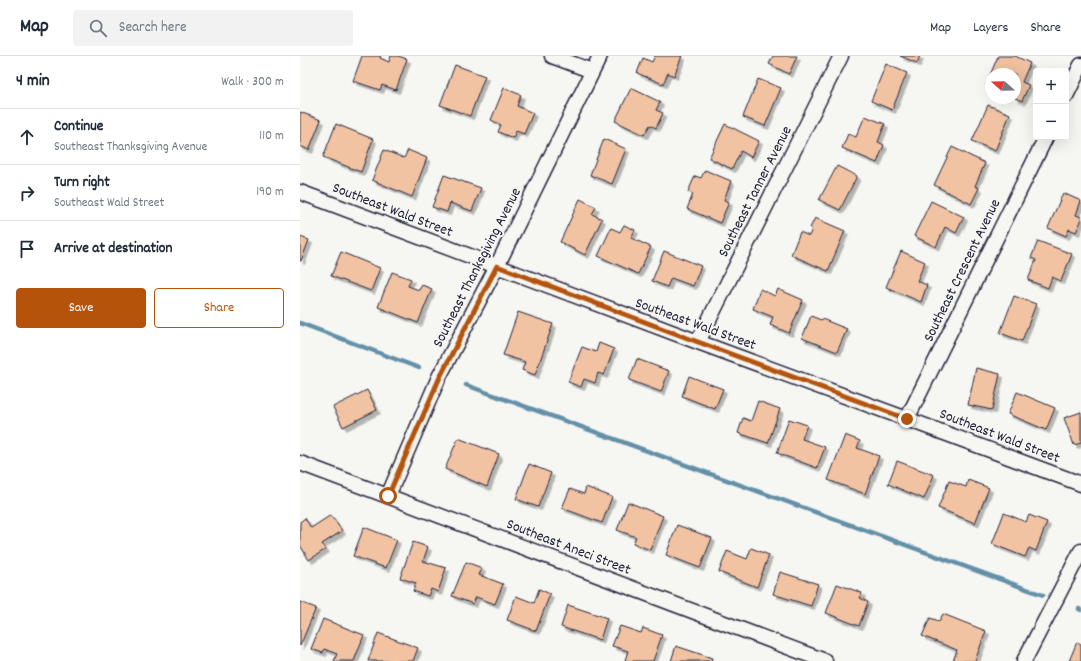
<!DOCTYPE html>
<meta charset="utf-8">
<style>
:root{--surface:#fff;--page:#f2f2f3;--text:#1f2937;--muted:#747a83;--line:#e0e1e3;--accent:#b45309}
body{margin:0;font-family:Dekko,sans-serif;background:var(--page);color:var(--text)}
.controls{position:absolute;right:12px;top:12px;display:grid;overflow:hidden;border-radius:4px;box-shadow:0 4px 16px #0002}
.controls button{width:36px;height:36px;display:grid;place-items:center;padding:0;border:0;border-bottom:1px solid var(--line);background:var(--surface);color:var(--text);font:20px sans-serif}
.compass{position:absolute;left:685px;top:12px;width:36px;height:36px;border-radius:50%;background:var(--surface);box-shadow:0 4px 16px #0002;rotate:290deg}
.stop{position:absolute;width:12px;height:12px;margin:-9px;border:3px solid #b45309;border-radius:50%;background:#fff}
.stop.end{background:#b45309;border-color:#fff;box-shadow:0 1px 4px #0008}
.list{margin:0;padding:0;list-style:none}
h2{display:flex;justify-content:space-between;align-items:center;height:52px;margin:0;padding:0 16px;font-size:17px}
h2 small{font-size:13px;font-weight:400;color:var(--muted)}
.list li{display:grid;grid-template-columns:26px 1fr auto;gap:12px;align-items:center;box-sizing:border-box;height:56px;padding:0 16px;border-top:1px solid var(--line)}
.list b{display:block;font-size:15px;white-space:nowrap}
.list p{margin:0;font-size:13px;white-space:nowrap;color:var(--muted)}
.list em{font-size:13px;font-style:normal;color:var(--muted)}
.actions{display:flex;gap:8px;padding:12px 16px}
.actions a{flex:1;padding:9px 0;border:1px solid var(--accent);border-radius:4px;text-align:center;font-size:14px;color:var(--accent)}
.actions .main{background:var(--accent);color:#fff}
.icon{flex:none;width:22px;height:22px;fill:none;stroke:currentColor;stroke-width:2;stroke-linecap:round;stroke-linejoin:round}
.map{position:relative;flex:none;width:781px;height:605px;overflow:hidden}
header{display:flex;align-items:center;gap:24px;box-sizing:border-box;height:56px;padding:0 20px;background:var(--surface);border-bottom:1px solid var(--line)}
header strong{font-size:19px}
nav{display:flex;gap:22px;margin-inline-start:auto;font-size:14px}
.search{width:280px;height:36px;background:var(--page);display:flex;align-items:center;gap:10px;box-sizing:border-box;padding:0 14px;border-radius:4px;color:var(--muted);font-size:15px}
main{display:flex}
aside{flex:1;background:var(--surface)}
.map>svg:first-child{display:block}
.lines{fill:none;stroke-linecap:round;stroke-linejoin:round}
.stream{stroke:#6390a8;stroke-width:4.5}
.building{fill:#f2c3a2;stroke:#22223b;filter:url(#shadow)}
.street-casing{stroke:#22223b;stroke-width:17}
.street{stroke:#f6f6f2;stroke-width:14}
.route{stroke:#b45309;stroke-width:5}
.labels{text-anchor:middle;stroke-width:4;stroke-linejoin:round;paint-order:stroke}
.street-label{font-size:15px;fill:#22223b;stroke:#f6f6f2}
</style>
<header>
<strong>Map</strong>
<div class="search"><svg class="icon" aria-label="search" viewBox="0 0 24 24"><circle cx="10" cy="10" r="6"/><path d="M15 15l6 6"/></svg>Search here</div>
<nav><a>Map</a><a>Layers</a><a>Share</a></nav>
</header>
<main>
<aside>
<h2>4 min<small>Walk · 300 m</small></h2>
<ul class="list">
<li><svg class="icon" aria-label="ahead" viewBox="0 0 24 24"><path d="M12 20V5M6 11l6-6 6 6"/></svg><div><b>Continue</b><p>Southeast Thanksgiving Avenue</p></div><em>110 m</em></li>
<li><svg class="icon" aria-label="right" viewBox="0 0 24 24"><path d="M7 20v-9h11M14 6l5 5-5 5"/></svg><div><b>Turn right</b><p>Southeast Wald Street</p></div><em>190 m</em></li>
<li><svg class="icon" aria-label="arrive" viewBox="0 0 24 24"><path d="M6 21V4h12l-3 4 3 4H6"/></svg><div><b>Arrive at destination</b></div></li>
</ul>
<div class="actions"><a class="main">Save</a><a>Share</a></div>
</aside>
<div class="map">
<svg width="781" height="605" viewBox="0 0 781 605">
<defs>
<filter id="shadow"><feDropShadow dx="3.5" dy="3.5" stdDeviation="0" flood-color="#0004"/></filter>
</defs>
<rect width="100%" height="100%" fill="#f6f6f2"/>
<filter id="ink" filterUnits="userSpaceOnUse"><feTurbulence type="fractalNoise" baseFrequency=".025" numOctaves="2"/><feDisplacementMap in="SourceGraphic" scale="8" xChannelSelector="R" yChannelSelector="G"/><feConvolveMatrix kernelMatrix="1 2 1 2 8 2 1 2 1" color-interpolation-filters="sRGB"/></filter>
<g filter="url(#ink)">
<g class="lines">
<path class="stream" d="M0,267L119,312
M166,329L743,539
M779,553L781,554"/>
</g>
<path class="building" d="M62,0H81L80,2L89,6L91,0H98L107,3L96,34L82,29L80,34L53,25Z
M355,0H382L374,20L368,17L363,28L337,17L343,2L352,6Z
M473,0H497L489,18L469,8Z
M600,0H620L617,7Z
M698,0H715L730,7L722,26L729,29L722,45L715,42V18H691V32L686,29Z
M586,8L607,17L592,54L571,45Z
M155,9L185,20L170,60L140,49Z
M458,23L481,32L465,70L443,61Z
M204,32L221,39L217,50L233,57L224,78L216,75L213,82L198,76L201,69L191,64Z
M331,32L360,46L356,54L363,57L356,72L350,69L344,79L315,65Z
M688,49L710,58L695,95L672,85Z
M0,56L21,64L9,94L0,90Z
M565,60L585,68L578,86L584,89L577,107L542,92L548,78L556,81Z
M36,68L73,83L61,116L23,101Z
M425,68L459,85L451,101L441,95L432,113L409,102Z
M304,83L326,93L312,128L290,119Z
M652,91L685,107L675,130L679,132L671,148L634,129Z
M84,94L104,102L108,94L127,102L112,141L72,124Z
M537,110L557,120L540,154L519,144Z
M405,114L431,125L424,144L429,146L420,167L387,153L393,138L388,136L395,120L401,122Z
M144,119L181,132L172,155L150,147L147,156L132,151Z
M763,137L781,145L776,159L781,161V165L776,176L769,173L766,180L748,172Z
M280,143L296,151L292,158L302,163L285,199L260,186Z
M631,145L664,161L656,177L645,171L636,191L614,180Z
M515,162L545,175L528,215L491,199L500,176L509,180L512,173L510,172Z
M324,169L335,174L331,182L351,191L338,218L298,200L311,172L320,176Z
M0,181L9,184L1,205H0Z
M738,185L772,198L761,225L752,221L748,232L728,224L736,204L731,202Z
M364,195L401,210L393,230L371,222L367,231L352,225Z
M601,195L625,206L617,225L627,229L621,246L586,231Z
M41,196L80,212L71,235L31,220Z
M92,216L111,223L108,230L119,234L122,229L132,233L118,267L78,251Z
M460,233L475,240L478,233L503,244L489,277L470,269L473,261L453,253Z
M714,240L736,248L722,285L700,277Z
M218,256L253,268L235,319L222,314L225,306L203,299Z
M511,260L521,264L522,263L547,273L537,296L502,282Z
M299,287L314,293L304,319L298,317L295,327L284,323L281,331L268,326L282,291L296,296Z
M337,303L369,315L361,336L329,324Z
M676,312L700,318L692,354L668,349Z
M389,320L423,333L415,353L382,340Z
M67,334L77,354L43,371L33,351Z
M717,336L755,352L746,374L708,358Z
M458,345L480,353L468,387L438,377L443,362L451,365Z
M781,356V387L774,389L764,362Z
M489,363L507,369L502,383L525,391L517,412L477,397Z
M545,379L560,385L557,392L579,400L565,438L528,424Z
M158,382L199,398L187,431L145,413Z
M597,405L634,419L624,443L588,428Z
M229,408L251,417L238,451L216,443Z
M668,424L689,432L675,467L638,452L649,425L666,431Z
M286,431L312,441L302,467L262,452L270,433L284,438Z
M328,446L363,460L350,494L333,487L336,481L317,474Z
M704,457L726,466L729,459L747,466L736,495L729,492L725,501L692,488Z
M31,459L42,475L22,488L26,493L9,504L0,489V466L5,462L11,472Z
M377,469L412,482L400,512L366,499Z
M64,471L97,484L86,512L53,500Z
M113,486L128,491L123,505L146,512L138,536L131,533L128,540L113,535L116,527L100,522Z
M451,492L469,499L457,531L419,516L427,495L447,503Z
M166,506L182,512L179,519L203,528L195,548L176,541L173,548L152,540Z
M480,516L518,528L511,550L473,538Z
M537,528L562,537L560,542L568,546L559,570L526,557Z
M239,533L250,538L236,575L207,564L216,540L234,547Z
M0,546L16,552L0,590Z
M268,549L307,562L300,584L261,571Z
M643,558L686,575L675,605H653L657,594L622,580L630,562L639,565Z
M23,563L64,579L54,605H34L37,598L24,593L23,597L11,593Z
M320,570L341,577L343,572L362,579L353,605H328L325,604L328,595L312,590Z
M78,577L118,592L113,605H68Z
M777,586L781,588V605H769Z
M376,590L412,602L411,605H371Z"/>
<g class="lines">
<defs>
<path id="street" d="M252,0L292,15
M766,40L781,9
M0,136L398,286L607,363L781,428
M398,286L541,0
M607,363L746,81
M0,407L525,605
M88,440L139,321L197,210L300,0
M724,605L781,495"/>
</defs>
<use href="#street" class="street-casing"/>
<use href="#street" class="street"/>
</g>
</g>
<g class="lines" filter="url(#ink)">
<path class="route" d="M88,440L140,321L197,210L398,286L607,363"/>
</g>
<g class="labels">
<g class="street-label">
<text transform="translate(454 135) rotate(-63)" y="5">Southeast Tanner Avenue</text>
<text transform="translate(93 153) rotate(21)" y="5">Southeast Wald Street</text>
<text transform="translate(176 211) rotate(-63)" y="5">Southeast Thanksgiving Avenue</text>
<text transform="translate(661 214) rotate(-64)" y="5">Southeast Crescent Avenue</text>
<text transform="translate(396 267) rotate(20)" y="5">Southeast Wald Street</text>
<text transform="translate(700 379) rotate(21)" y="5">Southeast Wald Street</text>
<text transform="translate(269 490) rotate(21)" y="5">Southeast Aneci Street</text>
</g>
</g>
</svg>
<div class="controls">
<button>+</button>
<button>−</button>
</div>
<svg class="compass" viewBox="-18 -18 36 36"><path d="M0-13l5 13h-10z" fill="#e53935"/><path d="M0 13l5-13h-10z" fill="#747a83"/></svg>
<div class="stop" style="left:88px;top:440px"></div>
<div class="stop end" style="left:607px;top:363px"></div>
</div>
</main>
